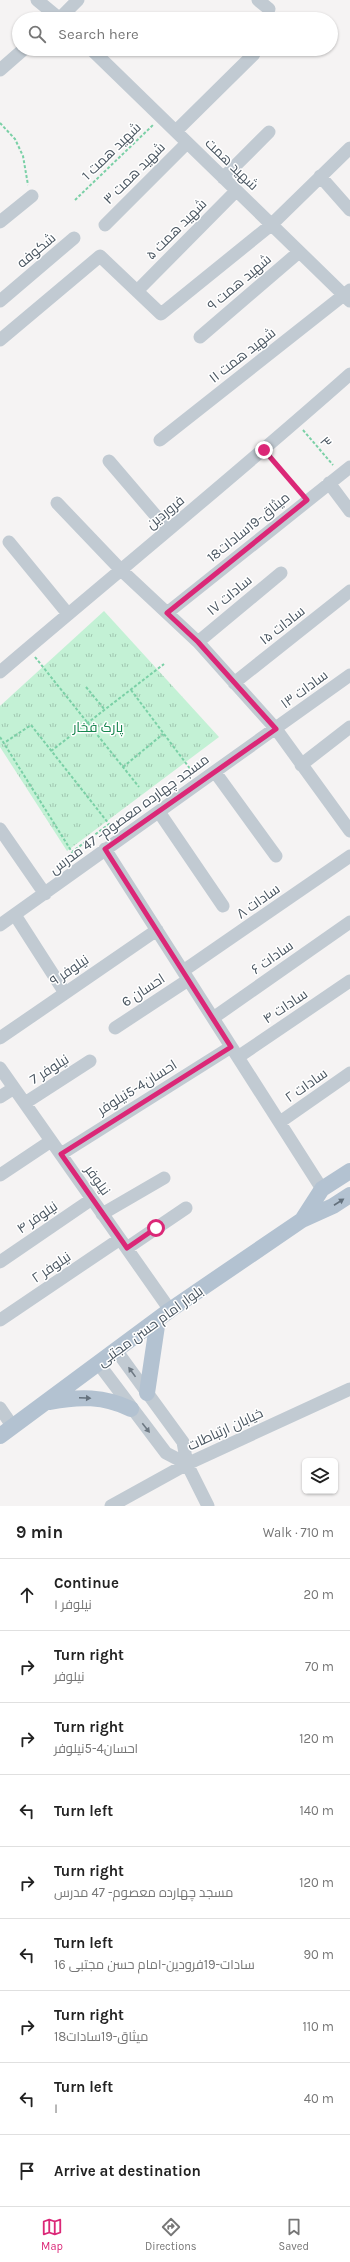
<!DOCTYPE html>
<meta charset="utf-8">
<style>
:root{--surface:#fff;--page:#f2f2f2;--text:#222;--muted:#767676;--line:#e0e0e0;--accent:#db2777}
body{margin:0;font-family:Karla,Cairo,sans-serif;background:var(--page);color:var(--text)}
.controls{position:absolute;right:12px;bottom:12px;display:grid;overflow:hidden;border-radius:6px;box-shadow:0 1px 3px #0004}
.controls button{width:36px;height:36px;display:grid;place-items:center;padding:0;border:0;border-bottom:1px solid var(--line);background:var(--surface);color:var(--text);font:20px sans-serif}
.stop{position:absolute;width:12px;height:12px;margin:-9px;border:3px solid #db2777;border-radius:50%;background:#fff}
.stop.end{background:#db2777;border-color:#fff;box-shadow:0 1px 4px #0008}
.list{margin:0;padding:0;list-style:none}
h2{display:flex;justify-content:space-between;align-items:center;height:52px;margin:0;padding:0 16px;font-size:17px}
h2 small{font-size:13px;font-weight:400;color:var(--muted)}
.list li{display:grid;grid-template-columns:26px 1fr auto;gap:12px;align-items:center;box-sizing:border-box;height:72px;padding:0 16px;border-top:1px solid var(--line)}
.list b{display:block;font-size:15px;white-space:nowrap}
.list p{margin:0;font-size:13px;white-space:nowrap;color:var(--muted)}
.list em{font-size:13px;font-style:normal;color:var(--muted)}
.icon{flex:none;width:22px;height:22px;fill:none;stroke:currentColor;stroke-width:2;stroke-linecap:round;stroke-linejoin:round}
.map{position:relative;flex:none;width:350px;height:1506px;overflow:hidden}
.search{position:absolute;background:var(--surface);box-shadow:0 1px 3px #0004;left:12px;right:12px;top:12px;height:44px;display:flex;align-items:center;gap:10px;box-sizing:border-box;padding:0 14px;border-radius:22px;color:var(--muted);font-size:15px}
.sheet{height:700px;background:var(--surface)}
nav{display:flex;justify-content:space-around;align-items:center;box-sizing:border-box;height:56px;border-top:1px solid var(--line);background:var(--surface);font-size:11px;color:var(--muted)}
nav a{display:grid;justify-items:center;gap:2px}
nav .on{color:var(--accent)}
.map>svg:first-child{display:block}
.grass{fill:url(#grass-tufts)}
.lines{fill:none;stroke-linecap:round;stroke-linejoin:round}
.path{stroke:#7ad0a6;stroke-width:2;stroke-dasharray:3 2;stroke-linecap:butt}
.minor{stroke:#c1cad2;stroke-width:13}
.major{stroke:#b3c2d1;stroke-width:16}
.oneway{fill:#64717d}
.oneway2{fill:#6e7983}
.route{stroke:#db2777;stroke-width:5}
.labels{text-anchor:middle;stroke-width:3;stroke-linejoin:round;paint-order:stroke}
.street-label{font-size:14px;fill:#4a5661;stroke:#fff}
.park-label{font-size:14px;fill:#17864f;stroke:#fff}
</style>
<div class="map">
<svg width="350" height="1506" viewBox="0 0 350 1506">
<defs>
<pattern id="grass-tufts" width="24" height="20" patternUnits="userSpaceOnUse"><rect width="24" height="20" fill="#c3f1d5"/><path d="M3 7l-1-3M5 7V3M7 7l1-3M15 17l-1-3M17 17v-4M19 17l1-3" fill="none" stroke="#a0c6b0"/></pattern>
</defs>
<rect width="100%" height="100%" fill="#f5f3f3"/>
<path class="grass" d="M104,611L219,737L67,851L0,747V706Z"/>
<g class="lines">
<path class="path" d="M0,123L15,139L23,156L28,185
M75,200L153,125
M303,430L333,465
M270,457L300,492
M35,657L139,787
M86,687L105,710
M131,690L191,770
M0,737L72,852L109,824L31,725L4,743
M51,751L164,664
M123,767L163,734"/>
<path class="minor" d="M37,0L60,19
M258,0L269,9
M59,19L78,0
M91,49L350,301
M0,70L24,49
M176,131L254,54
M320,176L350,210
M223,178L269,132
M0,222L32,196
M105,225L187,143
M138,290L236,191
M0,301L74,238
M200,337L299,252
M0,340L100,256L161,314L271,225L350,148
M160,440L350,290
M109,461L168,530
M329,483L350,511
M57,503L120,569L198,642L276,729L350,831
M9,542L68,614
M167,613L350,467
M198,642L281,573
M0,672C116,573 235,476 350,374
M234,683L350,591
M301,765L350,727
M215,772L276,856
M159,812L223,906
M0,829L45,894
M105,849L322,1189
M15,915L65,993
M0,925L350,675
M183,971L350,856
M213,1018L350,922
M115,1028L188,980
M0,1038L157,930
M238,1057L350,981
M0,1068L170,1310
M0,1097L14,1088
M25,1103L90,1061
M280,1122L350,1073
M61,1154L231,1047
M0,1175L51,1141
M102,1214L164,1178
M127,1248L186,1208
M0,1262L92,1199
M0,1320L120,1239
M116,1350L183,1442L187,1464L208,1506
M98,1363L166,1453L187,1464
M0,1408L13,1427
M111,1506L187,1464L350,1389"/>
<path class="major" d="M302,1220L322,1189L350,1171
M147,1393L158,1319
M50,1402C79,1396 104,1396 131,1409
M0,1436L170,1310L302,1220L333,1206L350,1195"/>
</g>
<defs><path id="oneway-solid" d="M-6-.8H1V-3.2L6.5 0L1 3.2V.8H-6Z"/></defs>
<g class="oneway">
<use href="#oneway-solid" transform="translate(339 1202) rotate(-33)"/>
<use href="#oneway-solid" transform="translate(85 1398) rotate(2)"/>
</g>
<g class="oneway2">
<use href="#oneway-solid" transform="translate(132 1372) rotate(-126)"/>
<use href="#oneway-solid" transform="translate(146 1428) rotate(52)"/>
</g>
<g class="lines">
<path class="route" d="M156,1228L127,1248L61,1154L231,1047L105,849L276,729L198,642L167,613L307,500L264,450"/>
</g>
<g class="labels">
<g class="street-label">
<text transform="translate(111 151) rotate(-44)" y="5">شهید همت 1</text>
<text transform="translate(232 164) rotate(44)" y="5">شهید همت</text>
<text transform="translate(134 173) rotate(-45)" y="5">شهید همت ۳</text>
<text transform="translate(176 229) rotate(-45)" y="5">شهید همت ۵</text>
<text transform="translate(36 250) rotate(-40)" y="5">شکوفه</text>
<text transform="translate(239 282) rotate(-40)" y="5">شهید همت ۹</text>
<text transform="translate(242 355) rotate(-38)" y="5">شهید همت ۱۱</text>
<text transform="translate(326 442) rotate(50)" y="5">۳</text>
<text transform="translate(165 512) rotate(-39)" y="5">فروردین</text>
<text transform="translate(248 527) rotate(-39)" y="5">18میثاق-19سادات</text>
<text transform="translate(229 595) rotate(-40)" y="5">سادات ۱۷</text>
<text transform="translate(282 625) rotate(-38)" y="5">سادات ۱۵</text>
<text transform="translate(304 689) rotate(-36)" y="5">سادات ۱۳</text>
<text transform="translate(129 814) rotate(-36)" y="5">مسجد چهارده معصوم- 47 مدرس</text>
<text transform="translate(258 901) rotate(-35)" y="5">سادات ۸</text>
<text transform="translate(272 957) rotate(-35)" y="5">سادات ۶</text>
<text transform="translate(69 970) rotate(-34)" y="5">نیلوفر ۹</text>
<text transform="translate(143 990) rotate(-33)" y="5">احسان 6</text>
<text transform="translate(285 1006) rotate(-34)" y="5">سادات ۴</text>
<text transform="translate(49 1069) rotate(-32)" y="5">نیلوفر 7</text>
<text transform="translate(306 1085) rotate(-35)" y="5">سادات ۲</text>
<text transform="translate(137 1087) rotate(-32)" y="5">احسان4-5نیلوفر</text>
<text transform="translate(98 1180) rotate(55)" y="5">نیلوفر</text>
<text transform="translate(37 1217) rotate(-34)" y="5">نیلوفر ۴</text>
<text transform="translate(51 1267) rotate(-34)" y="5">نیلوفر ۲</text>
<text transform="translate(150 1326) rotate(-36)" y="5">بلوار امام حسن مجتبی</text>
<text transform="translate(225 1429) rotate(-25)" y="5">خیابان ارتباطات</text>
</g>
<g class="park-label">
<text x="98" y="732">پارک فخار</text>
</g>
</g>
</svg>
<div class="controls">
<button><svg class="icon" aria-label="layers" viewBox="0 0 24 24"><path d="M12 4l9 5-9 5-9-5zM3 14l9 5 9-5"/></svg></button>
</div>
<div class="stop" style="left:156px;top:1228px"></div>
<div class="stop end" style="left:264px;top:450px"></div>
<div class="search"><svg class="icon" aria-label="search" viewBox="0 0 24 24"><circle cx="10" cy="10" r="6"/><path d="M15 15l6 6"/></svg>Search here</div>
</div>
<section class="sheet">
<h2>9 min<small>Walk · 710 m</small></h2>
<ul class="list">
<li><svg class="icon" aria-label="ahead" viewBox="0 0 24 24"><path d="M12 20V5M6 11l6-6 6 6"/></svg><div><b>Continue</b><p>نیلوفر ۱</p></div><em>20 m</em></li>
<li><svg class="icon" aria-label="right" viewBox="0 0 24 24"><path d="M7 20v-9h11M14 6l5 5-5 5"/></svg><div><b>Turn right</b><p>نیلوفر</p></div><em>70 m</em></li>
<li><svg class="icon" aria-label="right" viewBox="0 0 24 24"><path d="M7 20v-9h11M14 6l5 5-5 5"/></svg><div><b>Turn right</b><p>احسان4-5نیلوفر</p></div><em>120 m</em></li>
<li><svg class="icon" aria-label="left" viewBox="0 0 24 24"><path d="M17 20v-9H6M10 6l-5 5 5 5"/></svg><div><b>Turn left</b></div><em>140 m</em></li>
<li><svg class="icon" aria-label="right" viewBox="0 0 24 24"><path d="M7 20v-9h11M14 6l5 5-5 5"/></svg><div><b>Turn right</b><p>مسجد چهارده معصوم- 47 مدرس</p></div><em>120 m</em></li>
<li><svg class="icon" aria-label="left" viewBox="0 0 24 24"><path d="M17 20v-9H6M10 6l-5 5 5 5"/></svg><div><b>Turn left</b><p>سادات-19فرودین-امام حسن مجتبی 16</p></div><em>90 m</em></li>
<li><svg class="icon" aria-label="right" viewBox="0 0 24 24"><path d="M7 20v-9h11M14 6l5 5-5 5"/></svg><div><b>Turn right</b><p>18میثاق-19سادات</p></div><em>110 m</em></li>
<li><svg class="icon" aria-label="left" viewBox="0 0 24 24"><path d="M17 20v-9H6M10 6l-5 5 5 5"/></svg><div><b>Turn left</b><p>۱</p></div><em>40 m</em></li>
<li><svg class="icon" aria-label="arrive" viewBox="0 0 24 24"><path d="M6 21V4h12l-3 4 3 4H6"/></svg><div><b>Arrive at destination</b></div></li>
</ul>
</section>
<nav>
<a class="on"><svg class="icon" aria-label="map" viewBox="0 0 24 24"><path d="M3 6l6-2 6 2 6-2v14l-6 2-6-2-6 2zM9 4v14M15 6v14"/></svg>Map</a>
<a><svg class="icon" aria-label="directions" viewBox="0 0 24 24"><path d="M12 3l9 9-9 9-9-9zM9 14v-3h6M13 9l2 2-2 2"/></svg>Directions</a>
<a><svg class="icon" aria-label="saved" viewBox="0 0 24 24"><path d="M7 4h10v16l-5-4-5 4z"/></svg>Saved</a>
</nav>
